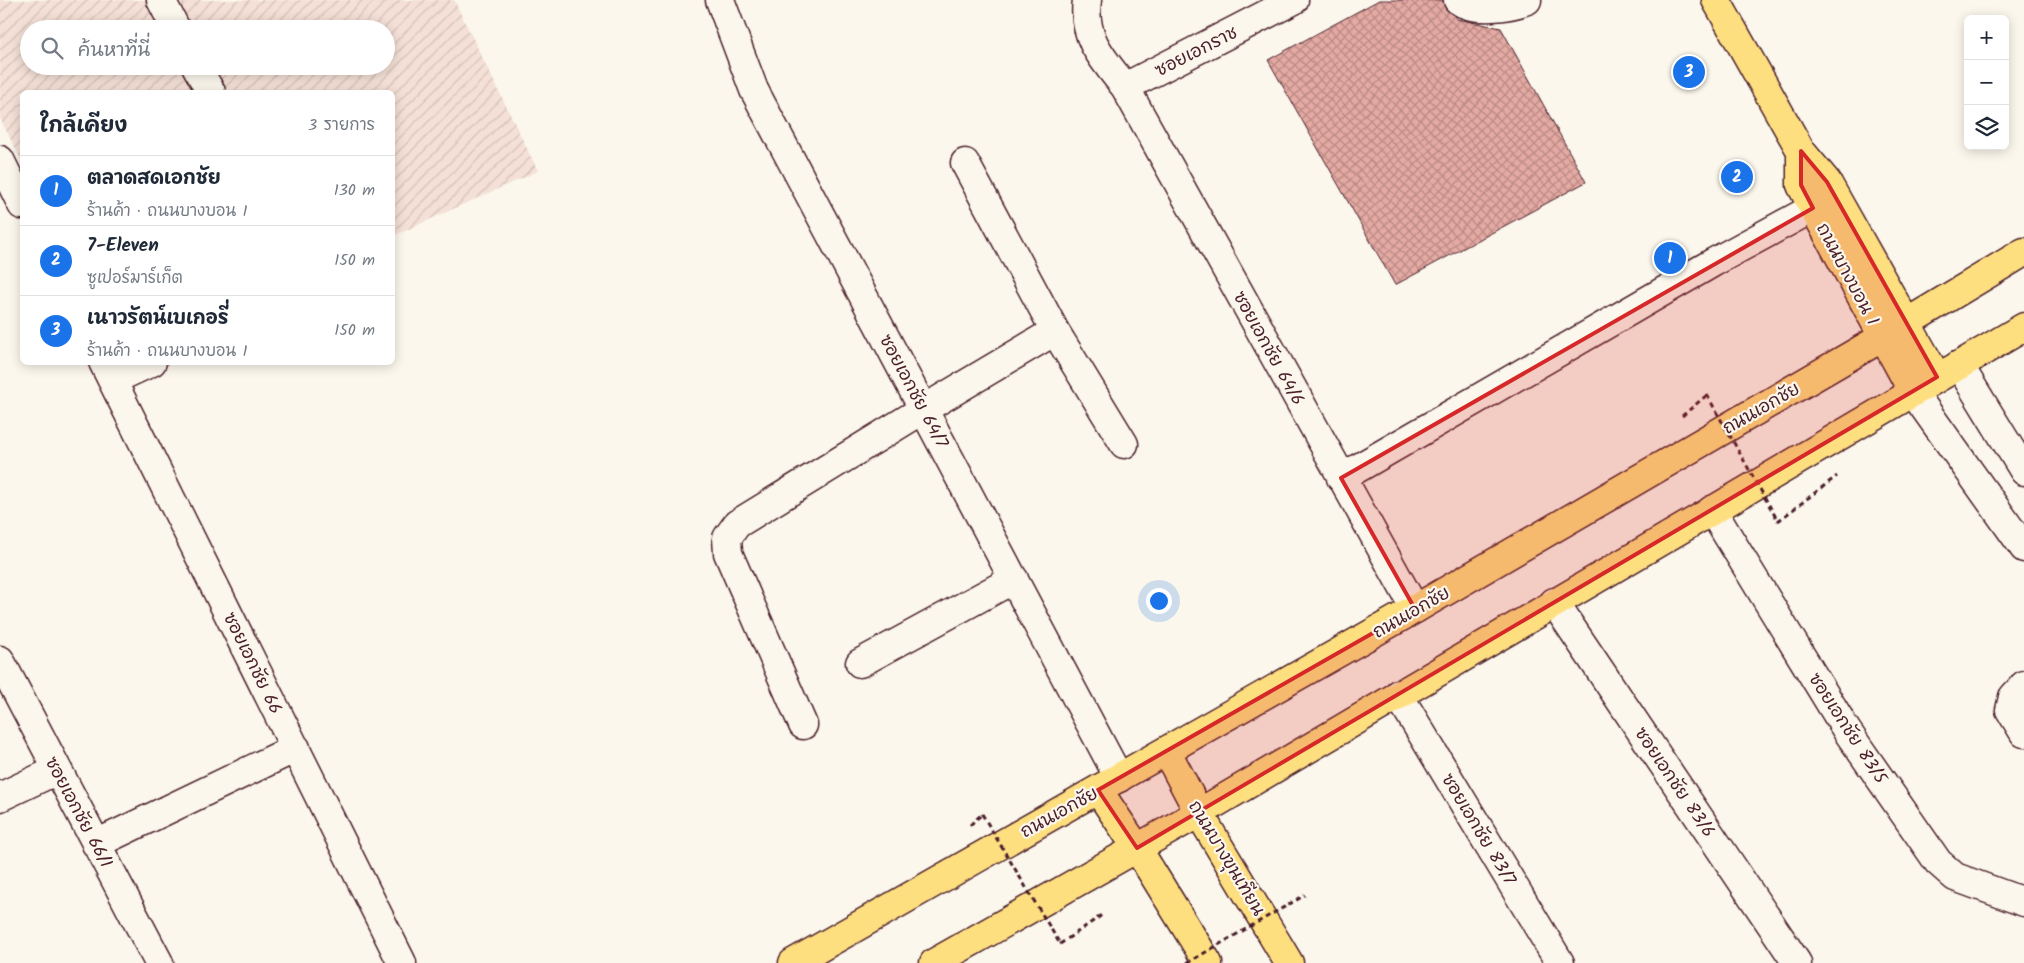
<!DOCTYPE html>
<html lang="th">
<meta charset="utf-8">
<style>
:root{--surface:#fff;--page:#f6f6f7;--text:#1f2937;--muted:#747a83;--line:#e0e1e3;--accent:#1a73e8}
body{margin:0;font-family:Kalam,"Playpen Sans Thai",sans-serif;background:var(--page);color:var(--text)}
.controls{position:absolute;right:15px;top:15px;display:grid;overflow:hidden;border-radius:8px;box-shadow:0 2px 12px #0003}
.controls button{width:45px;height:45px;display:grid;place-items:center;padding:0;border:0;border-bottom:1px solid var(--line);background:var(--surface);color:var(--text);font:25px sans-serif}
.you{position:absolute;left:1158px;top:600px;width:18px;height:18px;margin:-12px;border:4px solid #fff;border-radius:50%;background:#1a73e8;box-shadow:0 0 0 8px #1a73e833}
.badge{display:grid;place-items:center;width:32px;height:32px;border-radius:50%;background:var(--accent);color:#fff;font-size:16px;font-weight:700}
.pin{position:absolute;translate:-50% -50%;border:2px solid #fff;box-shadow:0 1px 5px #0006}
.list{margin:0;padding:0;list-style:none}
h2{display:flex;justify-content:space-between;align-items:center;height:65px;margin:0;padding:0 20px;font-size:21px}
h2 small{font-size:16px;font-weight:400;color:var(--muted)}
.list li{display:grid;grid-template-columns:32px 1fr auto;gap:15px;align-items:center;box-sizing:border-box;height:70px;padding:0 20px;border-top:1px solid var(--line)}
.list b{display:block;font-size:19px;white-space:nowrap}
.list p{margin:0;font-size:16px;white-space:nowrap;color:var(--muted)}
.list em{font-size:16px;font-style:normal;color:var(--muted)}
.icon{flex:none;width:28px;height:28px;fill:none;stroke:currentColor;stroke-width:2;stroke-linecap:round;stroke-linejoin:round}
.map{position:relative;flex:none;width:2024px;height:963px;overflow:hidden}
.search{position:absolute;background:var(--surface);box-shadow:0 2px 12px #0003;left:20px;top:20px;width:375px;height:55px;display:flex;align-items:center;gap:12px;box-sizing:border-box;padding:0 18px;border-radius:28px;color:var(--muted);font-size:19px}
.panel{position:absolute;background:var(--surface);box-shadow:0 2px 12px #0003;left:20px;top:90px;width:375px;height:275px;border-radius:8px}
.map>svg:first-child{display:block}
.industrial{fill:url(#industrial-furrows);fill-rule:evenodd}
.building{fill:url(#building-cross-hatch);stroke:#4a1f2b}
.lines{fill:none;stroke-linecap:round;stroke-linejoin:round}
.minor-casing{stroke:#4a1f2b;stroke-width:31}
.major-casing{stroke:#4a1f2b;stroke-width:31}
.path{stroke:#4a1f2b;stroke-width:3;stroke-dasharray:5 4;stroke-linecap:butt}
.minor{stroke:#fbf7ec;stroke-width:28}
.major{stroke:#fedf80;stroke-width:28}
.path-bridge{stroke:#4a1f2b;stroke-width:3;stroke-dasharray:5 4;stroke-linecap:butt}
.marked{fill:#d62828;fill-opacity:0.2;stroke:#d62828;stroke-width:4;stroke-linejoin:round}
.labels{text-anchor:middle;stroke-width:4.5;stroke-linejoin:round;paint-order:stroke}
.street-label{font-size:18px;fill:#4a1f2b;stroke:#fbf7ec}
</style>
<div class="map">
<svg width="2024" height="963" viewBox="0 0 2024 963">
<defs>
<pattern id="industrial-furrows" width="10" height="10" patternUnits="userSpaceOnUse" patternTransform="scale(1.25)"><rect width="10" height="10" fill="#f4e0d6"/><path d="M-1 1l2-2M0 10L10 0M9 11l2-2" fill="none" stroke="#d3c0b8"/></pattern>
<pattern id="building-cross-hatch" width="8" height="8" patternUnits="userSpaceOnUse" patternTransform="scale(1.25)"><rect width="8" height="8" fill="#e4aaa3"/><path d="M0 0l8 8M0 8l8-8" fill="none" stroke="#bb8a85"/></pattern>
</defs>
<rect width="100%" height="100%" fill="#fbf7ec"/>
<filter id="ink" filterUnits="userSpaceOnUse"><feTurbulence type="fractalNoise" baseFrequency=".02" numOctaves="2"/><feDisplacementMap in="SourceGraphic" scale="10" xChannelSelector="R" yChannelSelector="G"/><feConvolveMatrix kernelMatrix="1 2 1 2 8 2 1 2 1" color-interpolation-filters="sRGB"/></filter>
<g filter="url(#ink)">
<path class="industrial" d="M0,0H454L538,171L393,236L392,92H22V162L0,118ZM29,29H386V66H29Z"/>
<path class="building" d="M1379,0H1445L1457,19L1501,28L1586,182L1395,285L1268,60Z"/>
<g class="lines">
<defs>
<path id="minor" d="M161,0L176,29
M720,0L754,90L1119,778
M1087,0C1082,38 1103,59 1125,87L1415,609
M1458,0C1474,12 1510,7 1527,0
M196,66L211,92
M1125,87L1294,0
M0,160L22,205
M1055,331L1124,444
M103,362L402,963
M1959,365L2024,471
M113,380L152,362
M1913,392L2024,548
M1341,478L1714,262L1813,208
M1712,510L1847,731L1938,862L1955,877L2024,902
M1554,602L1797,963
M0,660L159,963
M860,663L1014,579
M2024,685L2013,697L2010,710L2024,733
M1398,694L1560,963
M803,725L728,553L727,538L737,524L924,409L1055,331L965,163
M0,797L57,770
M96,844L296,748"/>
<path id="major" d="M1716,0L1801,151L1827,182L1937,377
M1801,151V185L1913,392
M1167,752L1199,813L1289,963
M1098,790L1137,848L1208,963
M793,963L1415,609L1883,337L2024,252
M934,963L1199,813L2024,327"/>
</defs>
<use href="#minor" class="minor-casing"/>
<use href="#major" class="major-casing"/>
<path class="path" d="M1682,416L1707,395
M1778,521L1837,476
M970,825L982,814
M1060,944L1102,915"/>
<use href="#minor" class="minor"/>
<use href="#major" class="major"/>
<path class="path-bridge" d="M1707,395L1778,521
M982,814L1060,944
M1187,963L1305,895"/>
</g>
</g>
<path class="marked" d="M1801,151L1827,182L1937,377L1137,848L1098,790L1415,609L1341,478L1813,208L1801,185Z"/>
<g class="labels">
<g class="street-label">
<text transform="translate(1196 51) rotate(-27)" y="6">ซอยเอกราช</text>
<text transform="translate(1848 274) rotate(62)" y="6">ถนนบางบอน 1</text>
<text transform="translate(1269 348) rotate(61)" y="6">ซอยเอกชัย 64/6</text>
<text transform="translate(914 391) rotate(62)" y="6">ซอยเอกชัย 64/7</text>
<text transform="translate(1761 408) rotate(-30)" y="6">ถนนเอกชัย</text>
<text transform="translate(1411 612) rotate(-30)" y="6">ถนนเอกชัย</text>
<text transform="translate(253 663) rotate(64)" y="6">ซอยเอกชัย 66</text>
<text transform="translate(1848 728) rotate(57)" y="6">ซอยเอกชัย 83/5</text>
<text transform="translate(1675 782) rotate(56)" y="6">ซอยเอกชัย 83/6</text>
<text transform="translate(79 812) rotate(62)" y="6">ซอยเอกชัย 66/1</text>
<text transform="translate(1059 812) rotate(-29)" y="6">ถนนเอกชัย</text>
<text transform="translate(1479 829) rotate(59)" y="6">ซอยเอกชัย 83/7</text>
<text transform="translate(1227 858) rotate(59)" y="6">ถนนบางขุนเทียน</text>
</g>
</g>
</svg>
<div class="controls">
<button>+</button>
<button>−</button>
<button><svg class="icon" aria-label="layers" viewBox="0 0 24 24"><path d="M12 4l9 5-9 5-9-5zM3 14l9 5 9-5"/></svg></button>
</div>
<div class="you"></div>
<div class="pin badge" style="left:1670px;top:258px">1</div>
<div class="pin badge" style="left:1737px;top:177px">2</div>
<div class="pin badge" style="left:1689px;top:72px">3</div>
<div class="search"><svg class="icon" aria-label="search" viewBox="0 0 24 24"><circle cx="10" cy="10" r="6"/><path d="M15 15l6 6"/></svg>ค้นหาที่นี่</div>
<section class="panel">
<h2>ใกล้เคียง<small>3 รายการ</small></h2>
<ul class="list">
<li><span class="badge">1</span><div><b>ตลาดสดเอกชัย</b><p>ร้านค้า · ถนนบางบอน 1</p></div><em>130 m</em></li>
<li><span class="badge">2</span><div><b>7-Eleven</b><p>ซูเปอร์มาร์เก็ต</p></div><em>150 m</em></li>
<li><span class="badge">3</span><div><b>เนาวรัตน์เบเกอรี่</b><p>ร้านค้า · ถนนบางบอน 1</p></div><em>150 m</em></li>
</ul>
</section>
</div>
